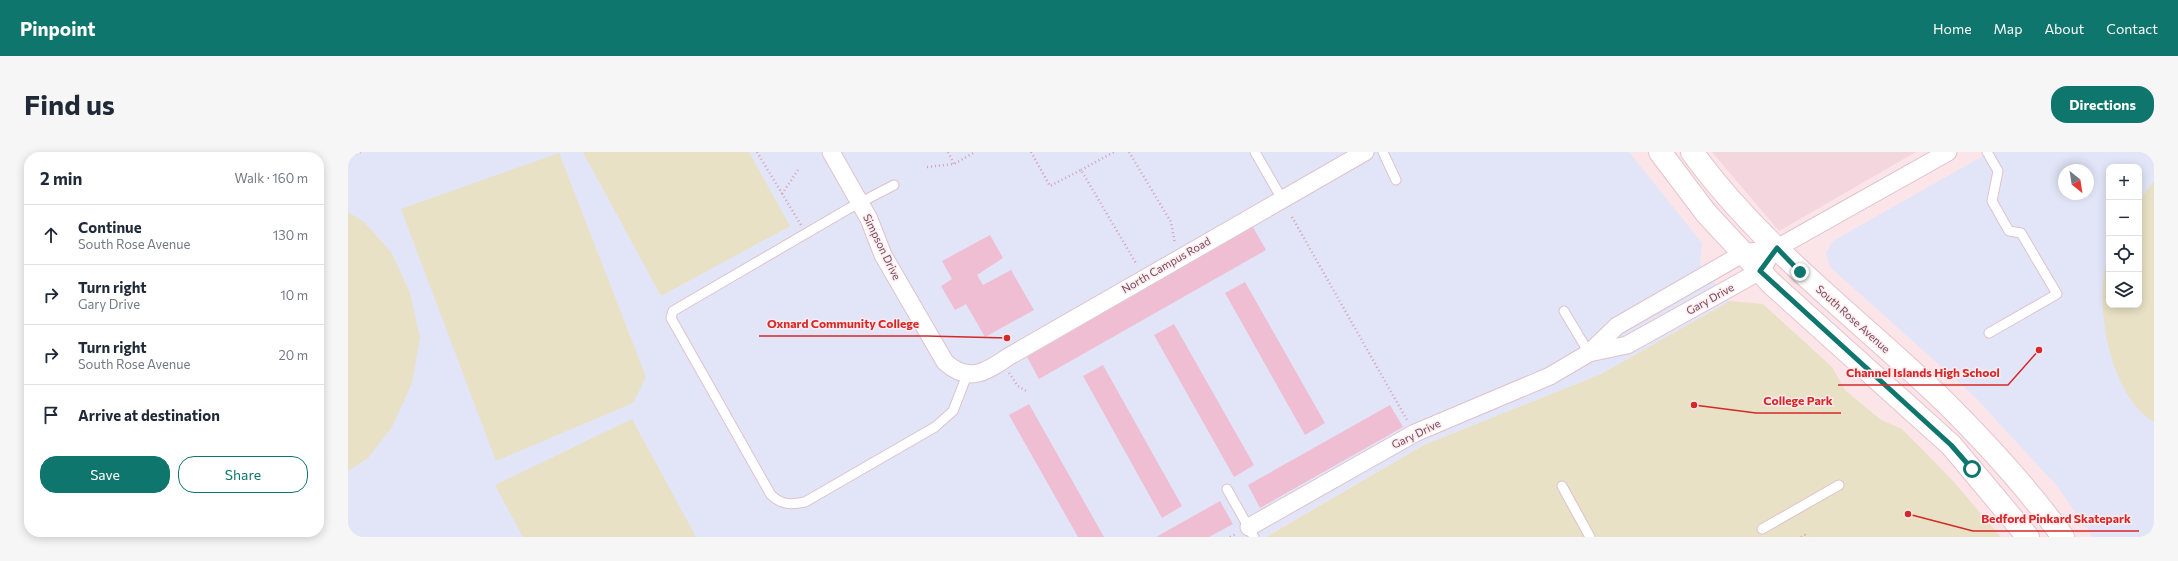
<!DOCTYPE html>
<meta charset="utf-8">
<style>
:root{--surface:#fff;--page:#f6f6f7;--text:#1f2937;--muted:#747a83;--line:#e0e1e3;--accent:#0f766e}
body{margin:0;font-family:Commissioner,sans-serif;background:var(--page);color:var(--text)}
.controls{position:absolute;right:12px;top:12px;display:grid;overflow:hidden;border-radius:8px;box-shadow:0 2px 10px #0003}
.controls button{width:36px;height:36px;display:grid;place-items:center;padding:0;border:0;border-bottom:1px solid var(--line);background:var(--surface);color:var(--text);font:20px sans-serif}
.compass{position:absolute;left:1710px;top:12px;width:36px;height:36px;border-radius:50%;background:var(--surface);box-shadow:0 2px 10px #0003;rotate:150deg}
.stop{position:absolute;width:12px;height:12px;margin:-9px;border:3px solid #0f766e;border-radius:50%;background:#fff}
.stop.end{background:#0f766e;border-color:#fff;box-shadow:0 1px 4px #0008}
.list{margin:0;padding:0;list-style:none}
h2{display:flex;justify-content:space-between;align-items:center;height:52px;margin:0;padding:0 16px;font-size:17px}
h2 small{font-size:13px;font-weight:400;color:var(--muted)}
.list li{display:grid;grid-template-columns:26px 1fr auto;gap:12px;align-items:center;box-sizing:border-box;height:60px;padding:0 16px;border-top:1px solid var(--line)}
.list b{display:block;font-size:15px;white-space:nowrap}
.list p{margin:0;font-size:13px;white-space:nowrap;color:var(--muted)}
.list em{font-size:13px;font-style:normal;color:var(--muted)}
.actions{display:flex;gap:8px;padding:12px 16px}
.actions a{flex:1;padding:9px 0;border:1px solid var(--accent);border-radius:16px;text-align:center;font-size:14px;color:var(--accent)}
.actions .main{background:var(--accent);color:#fff}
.icon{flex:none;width:22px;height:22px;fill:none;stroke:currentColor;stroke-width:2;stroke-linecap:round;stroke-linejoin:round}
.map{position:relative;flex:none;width:1806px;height:385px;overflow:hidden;border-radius:16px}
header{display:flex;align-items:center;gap:24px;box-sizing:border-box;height:56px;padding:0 20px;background:var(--accent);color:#fff}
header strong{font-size:19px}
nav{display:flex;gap:22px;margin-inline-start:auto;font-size:14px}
.intro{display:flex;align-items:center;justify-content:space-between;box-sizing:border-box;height:96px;padding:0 24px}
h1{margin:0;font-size:28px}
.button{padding:10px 18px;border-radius:16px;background:var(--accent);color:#fff;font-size:14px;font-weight:700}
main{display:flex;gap:24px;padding:0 24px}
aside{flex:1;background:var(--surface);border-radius:16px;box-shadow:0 2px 10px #0003}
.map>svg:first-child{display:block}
.residential{fill:#f4d7de}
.education{fill:#e2e5f7;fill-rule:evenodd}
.green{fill:#e8e1c5}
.building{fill:#efbed2}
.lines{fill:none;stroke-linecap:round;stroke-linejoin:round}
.lane-casing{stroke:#dfc1cb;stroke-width:11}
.street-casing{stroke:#dfc1cb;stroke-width:19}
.secondary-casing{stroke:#e6c2cd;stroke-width:24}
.path{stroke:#d4a2b6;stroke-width:2.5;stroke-dasharray:1 3;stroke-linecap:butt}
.lane{stroke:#fff;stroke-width:9}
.street{stroke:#fff;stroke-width:17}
.secondary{stroke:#fff;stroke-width:22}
.route{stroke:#0f766e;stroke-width:5}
.labels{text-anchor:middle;stroke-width:3;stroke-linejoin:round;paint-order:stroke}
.street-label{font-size:11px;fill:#734c5d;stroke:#feebef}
.leader{fill:none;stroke:#d62828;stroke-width:1.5}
.callout-dot{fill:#d62828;stroke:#feebef;stroke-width:1.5}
.callout-label{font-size:12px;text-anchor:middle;font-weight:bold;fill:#d62828;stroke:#feebef;stroke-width:3;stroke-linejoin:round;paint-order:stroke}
</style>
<header>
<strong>Pinpoint</strong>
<nav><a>Home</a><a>Map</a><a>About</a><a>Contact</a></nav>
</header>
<div class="intro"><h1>Find us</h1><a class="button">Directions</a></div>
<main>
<aside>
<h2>2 min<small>Walk · 160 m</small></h2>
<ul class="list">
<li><svg class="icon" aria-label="ahead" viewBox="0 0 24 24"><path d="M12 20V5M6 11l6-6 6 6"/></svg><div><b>Continue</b><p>South Rose Avenue</p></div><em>130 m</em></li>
<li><svg class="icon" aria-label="right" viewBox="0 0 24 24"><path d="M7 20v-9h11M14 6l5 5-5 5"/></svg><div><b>Turn right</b><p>Gary Drive</p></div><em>10 m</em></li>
<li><svg class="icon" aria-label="right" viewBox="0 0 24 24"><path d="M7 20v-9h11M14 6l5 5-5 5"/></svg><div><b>Turn right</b><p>South Rose Avenue</p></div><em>20 m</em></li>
<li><svg class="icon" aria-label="arrive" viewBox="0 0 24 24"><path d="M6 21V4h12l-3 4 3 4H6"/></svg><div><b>Arrive at destination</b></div></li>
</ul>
<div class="actions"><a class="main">Save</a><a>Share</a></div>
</aside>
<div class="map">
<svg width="1806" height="385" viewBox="0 0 1806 385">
<rect width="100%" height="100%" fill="#fbe5e9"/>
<path class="residential" d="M1364,0H1568L1431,79Z"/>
<path class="education" d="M0,0H1281L1354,91L1352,112L1382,149L1253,222L1076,293L917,385H0Z
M1642,0H1806V385H1745L1709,334L1626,244L1482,115L1478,101L1485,89ZM1761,15H1791V153H1761ZM1716,18H1740V42H1716Z"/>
<path class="green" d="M235,0H401L442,74L313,144Z
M211,1L298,225L285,251L148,309L53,57Z
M1806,29V270C1761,244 1744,148 1761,103V153H1791V49Z
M0,60L16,70L43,100L62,141L72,186L64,231L44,275L20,306L0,319Z
M1382,149L1415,152L1484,215L1497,238L1533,268L1554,277L1569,292L1605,329L1653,385H918L1076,293L1253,222Z
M284,267L348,385H175L147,333Z"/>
<path class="building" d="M905,75L918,98L691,227L679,205Z
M642,83L655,106L629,123L635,133L663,118L686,158L637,185L618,152L607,158L593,134L604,127L594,109Z
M897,130L977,271L957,283L877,141Z
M826,172L906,313L886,325L806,183Z
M755,213L834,354L814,366L735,224Z
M681,252L756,385H730L661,263Z
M1042,253L1055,275L912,356L900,333Z
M872,349L885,372L861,385H808Z"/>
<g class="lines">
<defs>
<path id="lane" d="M907,0L934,47
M1035,0L1048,28
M1639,0L1650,19L1644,49L1661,79L1673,81L1709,142L1641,181
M546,33L500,57L325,159L323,166L423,343C434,353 443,353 457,350L587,275L605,259L619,223
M1216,159L1241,201
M1214,334L1242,385
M879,337L906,385
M1414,377L1491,333"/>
<path id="street" d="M483,0L521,67L535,103L597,210C620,231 637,221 660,205L1017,0
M1241,201L1279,193L1412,119L1419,109
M901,375L1067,281L1202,224L1241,201L1269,174L1396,101L1429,96L1600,0"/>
<path id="secondary" d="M1312,0L1358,61L1424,132L1603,293L1680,385
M1344,0C1415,98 1514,169 1600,253C1641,294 1681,338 1715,385"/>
</defs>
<use href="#lane" class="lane-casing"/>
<use href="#street" class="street-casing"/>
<use href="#secondary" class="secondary-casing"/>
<path class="path" d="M409,0L453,73
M600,0L606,12
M683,0L702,34L733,18L789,113
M781,0L823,70L827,92
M0,3L13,0
M579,15L606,12L627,0
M733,18L766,0
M434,42L450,18
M944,65L1059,268
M661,221L670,234L680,240
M882,385L888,382
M1453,385L1457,383L1460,385"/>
<use href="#lane" class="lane"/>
<use href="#street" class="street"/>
<use href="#secondary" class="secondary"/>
</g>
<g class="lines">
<path class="route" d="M1452,120L1429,96L1412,119L1603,293L1624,317"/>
</g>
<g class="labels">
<g class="street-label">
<text transform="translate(534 95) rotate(64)" y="4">Simpson Drive</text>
<text transform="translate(818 113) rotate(-30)" y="4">North Campus Road</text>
<text transform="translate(1362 147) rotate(-29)" y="4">Gary Drive</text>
<text transform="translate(1505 167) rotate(42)" y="4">South Rose Avenue</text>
<text transform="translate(1068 282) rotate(-26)" y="4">Gary Drive</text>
</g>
</g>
<path class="leader" d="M659 186L579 184H411M1691 198L1660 233H1490M1346 253L1408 261H1493M1560 362L1625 379H1791"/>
<g class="callout-dot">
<circle cx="659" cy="186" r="4"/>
<circle cx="1691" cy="198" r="4"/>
<circle cx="1346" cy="253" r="4"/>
<circle cx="1560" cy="362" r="4"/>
</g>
<g class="callout-label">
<text x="495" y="176">Oxnard Community College</text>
<text x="1575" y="225">Channel Islands High School</text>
<text x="1450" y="253">College Park</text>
<text x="1708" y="371">Bedford Pinkard Skatepark</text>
</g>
</svg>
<div class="controls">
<button>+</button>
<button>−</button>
<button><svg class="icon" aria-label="locate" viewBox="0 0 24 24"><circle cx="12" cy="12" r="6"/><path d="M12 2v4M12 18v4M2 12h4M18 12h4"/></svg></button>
<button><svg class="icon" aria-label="layers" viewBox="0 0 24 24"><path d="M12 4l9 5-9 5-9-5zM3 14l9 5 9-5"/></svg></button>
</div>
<svg class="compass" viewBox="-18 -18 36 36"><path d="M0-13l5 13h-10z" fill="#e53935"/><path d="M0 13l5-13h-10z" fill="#747a83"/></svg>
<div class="stop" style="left:1624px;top:317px"></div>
<div class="stop end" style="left:1452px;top:120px"></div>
</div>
</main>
